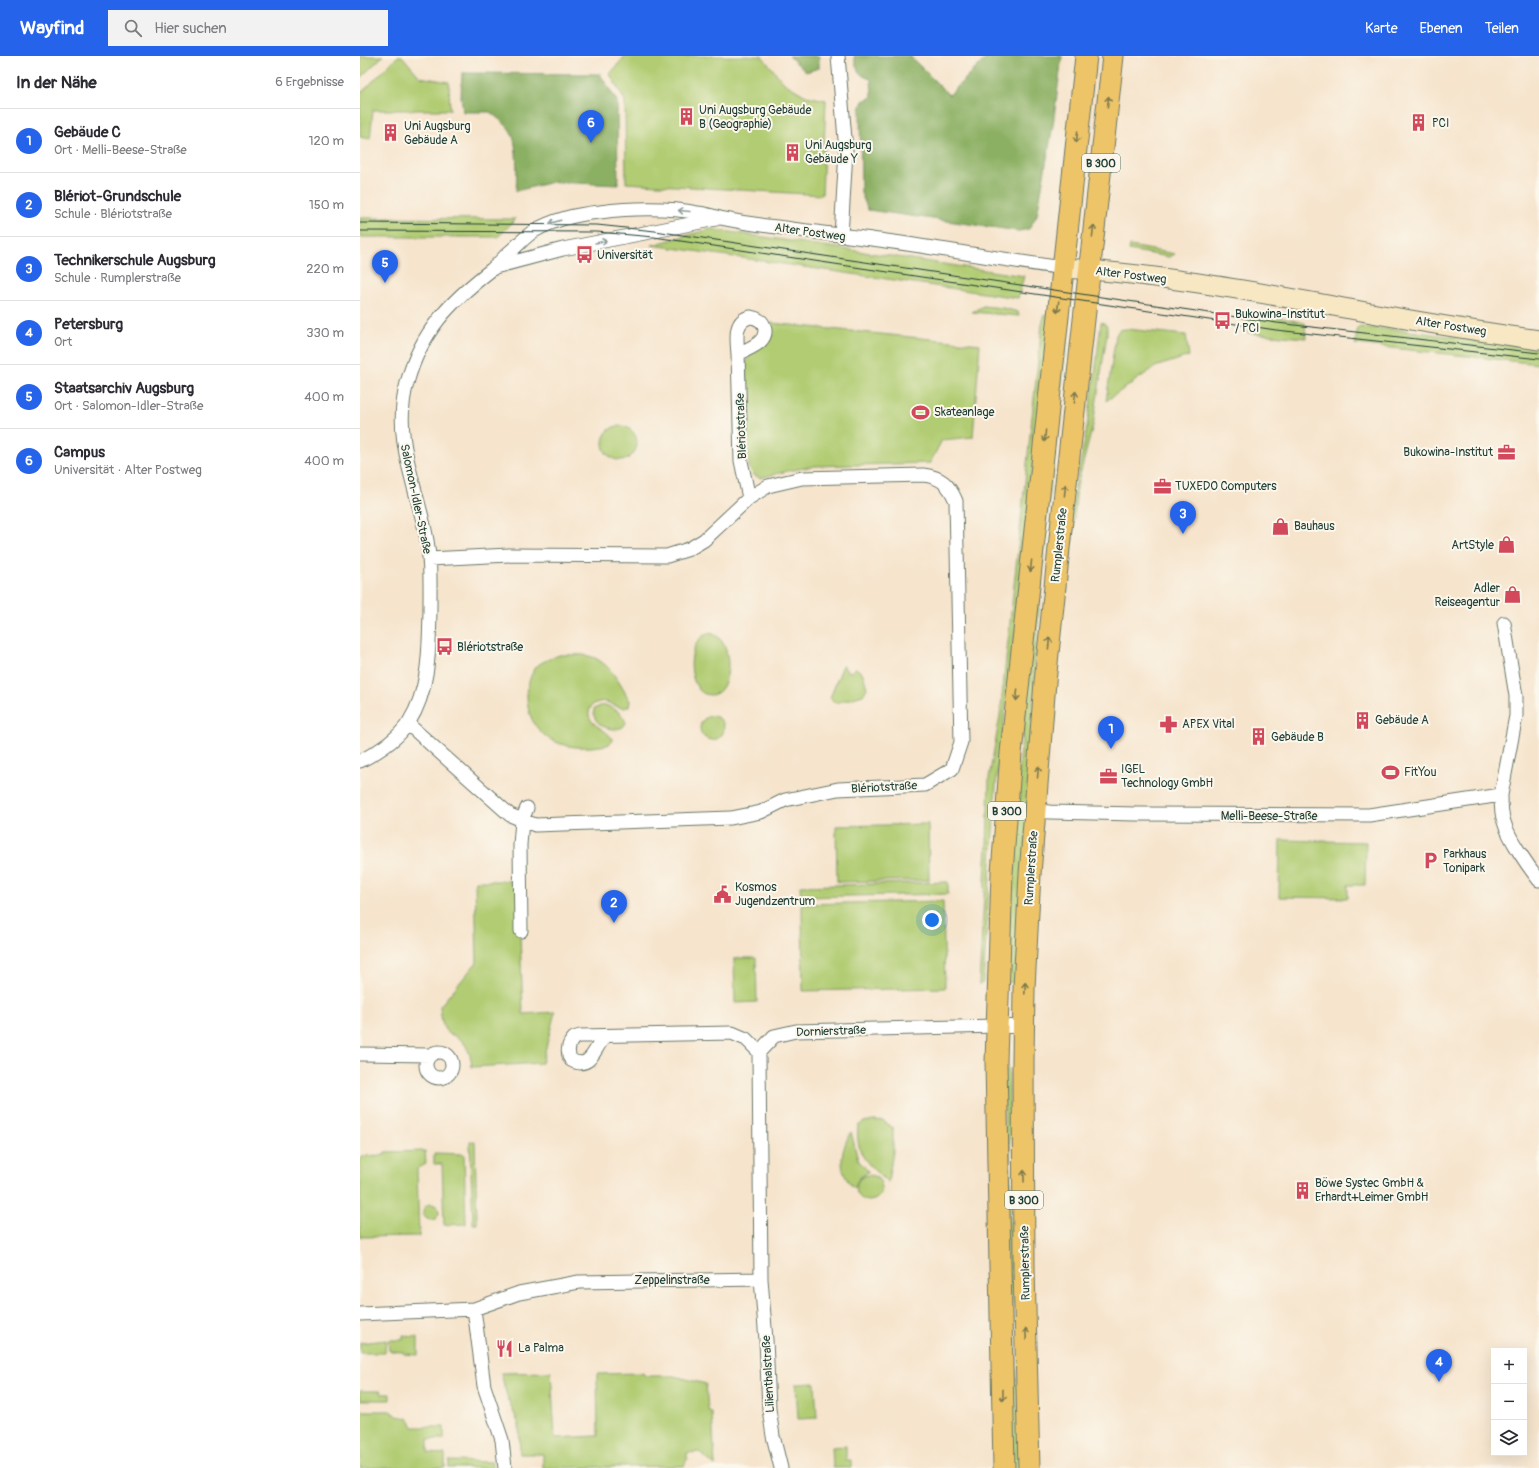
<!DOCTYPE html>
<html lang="de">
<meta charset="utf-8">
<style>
:root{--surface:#fff;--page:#f2f2f3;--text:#2b2b33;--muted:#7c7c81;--line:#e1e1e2;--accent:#2563eb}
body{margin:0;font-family:Pangolin,sans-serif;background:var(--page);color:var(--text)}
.controls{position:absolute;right:12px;bottom:12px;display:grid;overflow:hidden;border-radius:0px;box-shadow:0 4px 16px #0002}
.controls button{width:36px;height:36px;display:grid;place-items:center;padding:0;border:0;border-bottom:1px solid var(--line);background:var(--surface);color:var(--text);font:20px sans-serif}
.you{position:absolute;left:572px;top:864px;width:14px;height:14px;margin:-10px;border:3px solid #fff;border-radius:50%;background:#1a73e8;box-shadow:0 0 0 6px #1a73e833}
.badge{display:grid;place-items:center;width:26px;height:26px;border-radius:50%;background:var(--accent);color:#fff;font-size:13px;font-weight:700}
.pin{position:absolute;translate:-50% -33px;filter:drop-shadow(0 1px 2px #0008)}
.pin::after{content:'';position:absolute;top:21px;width:14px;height:12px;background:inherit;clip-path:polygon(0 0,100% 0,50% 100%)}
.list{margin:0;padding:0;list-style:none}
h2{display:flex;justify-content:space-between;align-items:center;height:52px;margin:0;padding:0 16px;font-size:17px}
h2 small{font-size:13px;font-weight:400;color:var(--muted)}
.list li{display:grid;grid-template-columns:26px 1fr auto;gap:12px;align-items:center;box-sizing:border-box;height:64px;padding:0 16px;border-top:1px solid var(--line)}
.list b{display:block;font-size:15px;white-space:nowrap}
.list p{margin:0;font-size:13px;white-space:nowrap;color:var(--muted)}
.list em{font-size:13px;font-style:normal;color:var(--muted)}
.icon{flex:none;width:22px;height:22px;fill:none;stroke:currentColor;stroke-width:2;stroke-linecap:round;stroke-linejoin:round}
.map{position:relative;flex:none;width:1179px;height:1412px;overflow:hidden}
header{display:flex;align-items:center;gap:24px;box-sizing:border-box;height:56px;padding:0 20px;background:var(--accent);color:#fff}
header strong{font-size:19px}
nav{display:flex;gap:22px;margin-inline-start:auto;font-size:14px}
.search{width:280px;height:36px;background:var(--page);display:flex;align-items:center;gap:10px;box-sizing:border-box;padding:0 14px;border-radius:0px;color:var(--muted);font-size:15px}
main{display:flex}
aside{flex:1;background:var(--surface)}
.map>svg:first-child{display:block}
.green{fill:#b1cc72;stroke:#688453}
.forest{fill:#8cb064;stroke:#56764c}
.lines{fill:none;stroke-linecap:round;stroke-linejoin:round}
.street-casing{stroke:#6a7769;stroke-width:15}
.secondary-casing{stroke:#6a7769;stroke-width:21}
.primary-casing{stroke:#6a7769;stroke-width:23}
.street{stroke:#fff;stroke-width:13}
.secondary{stroke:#f8e7c3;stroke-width:19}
.primary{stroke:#eec469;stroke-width:21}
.tram{stroke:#1f3d34;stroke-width:1}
.oneway{stroke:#7c7a4c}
.oneway2{stroke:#8f9e9a}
.labels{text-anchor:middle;stroke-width:4;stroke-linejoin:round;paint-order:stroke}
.shield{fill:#fbf7ec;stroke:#61756b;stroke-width:1}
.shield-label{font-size:11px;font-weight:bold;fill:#1f3d34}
.poi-label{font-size:12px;fill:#1f3d34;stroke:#fbf7ec;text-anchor:start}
.street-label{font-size:12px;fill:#1f3d34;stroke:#fbf7ec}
</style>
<header>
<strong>Wayfind</strong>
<div class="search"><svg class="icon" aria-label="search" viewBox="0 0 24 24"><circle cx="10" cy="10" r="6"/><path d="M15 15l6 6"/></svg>Hier suchen</div>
<nav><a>Karte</a><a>Ebenen</a><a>Teilen</a></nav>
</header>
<main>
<aside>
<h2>In der Nähe<small>6 Ergebnisse</small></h2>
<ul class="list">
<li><span class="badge">1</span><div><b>Gebäude C</b><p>Ort · Melli-Beese-Straße</p></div><em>120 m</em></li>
<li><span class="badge">2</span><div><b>Blériot-Grundschule</b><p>Schule · Blériotstraße</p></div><em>150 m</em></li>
<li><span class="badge">3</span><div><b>Technikerschule Augsburg</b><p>Schule · Rumplerstraße</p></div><em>220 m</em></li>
<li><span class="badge">4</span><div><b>Petersburg</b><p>Ort</p></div><em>330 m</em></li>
<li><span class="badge">5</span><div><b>Staatsarchiv Augsburg</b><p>Ort · Salomon-Idler-Straße</p></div><em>400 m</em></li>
<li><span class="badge">6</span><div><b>Campus</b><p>Universität · Alter Postweg</p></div><em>400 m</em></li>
</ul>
</aside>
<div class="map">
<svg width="1179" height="1412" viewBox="0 0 1179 1412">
<rect width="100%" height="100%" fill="#fbf7ec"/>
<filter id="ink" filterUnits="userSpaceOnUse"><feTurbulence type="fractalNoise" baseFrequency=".025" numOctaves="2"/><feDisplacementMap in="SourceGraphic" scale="8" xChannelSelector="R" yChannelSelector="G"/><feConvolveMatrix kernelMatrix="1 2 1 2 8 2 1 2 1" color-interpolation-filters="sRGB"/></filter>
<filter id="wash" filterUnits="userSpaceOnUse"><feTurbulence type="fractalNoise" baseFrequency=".012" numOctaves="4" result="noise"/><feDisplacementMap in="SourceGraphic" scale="16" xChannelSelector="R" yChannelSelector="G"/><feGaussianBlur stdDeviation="0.9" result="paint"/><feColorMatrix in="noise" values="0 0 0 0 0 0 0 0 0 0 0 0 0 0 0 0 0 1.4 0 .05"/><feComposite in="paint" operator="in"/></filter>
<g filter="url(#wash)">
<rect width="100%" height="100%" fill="#f6e4cc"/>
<path class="green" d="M0,0H23L0,22Z
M38,0H42L60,21L89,26L90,54H13L10,83L0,81V38Z
M265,0H402L424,27L446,40L466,44L462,139L266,127L265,45L250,18Z
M0,162L156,163L138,181H0Z
M350,173L664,220L658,242L292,189Z
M770,190L815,198L809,201L769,194Z
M623,250L643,252L658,256L659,260L612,256Z
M887,255L945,267L946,282L888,277Z
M685,259H689L654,586L636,729L623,927L619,928L627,789L629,722L640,660L682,268Z
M704,260H710C695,394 677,527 673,661L658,927L646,926L655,754Z
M741,266L744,267L747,271V278L733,369L717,430L709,518L705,513L715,429L725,383L735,318Z
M411,267L620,288L613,381L582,384L570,407L455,410L428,415L400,422L394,419L390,413L388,405L386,307C393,286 415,296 411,267Z
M998,271L1033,273L1179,292V308L995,288Z
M766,273L826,279L829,300L795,311L746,345L756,279L759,274Z
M243 387a17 17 0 1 1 34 0a17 17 0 1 1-34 0Z
M350,577C375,582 373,639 350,639C327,639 323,583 350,577Z
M199,599C211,599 226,597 237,603C253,612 261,630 270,645L269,650C266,651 266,652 263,652C253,651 247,642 236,647C233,648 231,650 230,653C228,657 229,662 232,665C237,672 246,674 251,681L252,684L250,688C244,690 238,690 231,691C196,694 167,677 167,639C167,629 171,617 177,610C182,605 193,602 199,599Z
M483,609L486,614L490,616L496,612L503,618L507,632L503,639L476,647L470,642Z
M245,649C254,652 263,657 266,667L263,671C252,677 231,669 234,653L240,650Z
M340 672a12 12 0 1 1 24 0a12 12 0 1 1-24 0Z
M568,768L569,824L477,826L476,770Z
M920,784L1006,786L1005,829H988V842L919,841Z
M115,825H158L163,958L195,956L182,1007L112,1011C111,999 107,987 97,981C91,978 87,978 84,972C81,966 81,956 80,950L117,906Z
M588,826V838L441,841L440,830Z
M583,845L585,932L443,935L442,848Z
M374,902H396L397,946L375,947Z
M644,1013H649L651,1204L661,1412H649Z
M514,1064L523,1065L533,1072V1096L528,1126C508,1109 495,1099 498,1070L504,1066Z
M491,1076L498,1104L508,1115L507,1117L499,1122L494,1132C477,1116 480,1095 491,1076Z
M110,1086H115L117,1168H113Z
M65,1095L66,1108L57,1113L59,1180L0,1181V1105L1,1100L25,1099V1096Z
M74,1097L104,1098L106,1168L84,1169L82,1108H74Z
M496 1132a13 13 0 1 1 26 0a13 13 0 1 1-26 0Z
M63 1156a8 8 0 1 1 16 0a8 8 0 1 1-16 0Z
M43,1280L58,1281V1299L44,1298L43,1296L29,1295L28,1284H43Z
M26,1284L25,1297H0V1287Z
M191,1316L195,1382L238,1380L237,1318L283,1317L285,1320H314L346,1328L348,1354L352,1357L355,1410L339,1396L327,1397V1403L324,1410L183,1412V1398H160L159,1369L147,1340L141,1317Z
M455,1327L457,1362L438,1363L436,1328Z
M0,1335H21V1338H30V1344H0Z
M0,1355H30L37,1360L48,1362L53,1371H84V1383H68V1397L85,1398V1412H0Z
M486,1390V1404H491V1412H473L472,1391Z
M89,1405L132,1406V1412H89Z"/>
<path class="forest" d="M429,0H459V12L446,16Z
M494,0H550L589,39L628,0H702L693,69L677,159L669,173L659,175L508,154L501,137L500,52L503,45L512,41L511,23C498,20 496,12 494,0Z
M102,17L240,18L257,45L258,129L193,126L156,135C157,122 158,87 151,76C147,68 137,62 130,56H103L101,40Z"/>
</g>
<g filter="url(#ink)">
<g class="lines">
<defs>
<path id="street" d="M478,0L486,95L481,180
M135,211L203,193L356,163
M391,261C396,262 402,264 404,270C410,286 389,292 378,298C377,284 373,264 391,261Z
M378,298L381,405L389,442
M1144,567L1156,640V660L1141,739C1141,748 1141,757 1144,766C1149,783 1168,810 1179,824
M48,668L150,759L175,769L371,762L401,756L425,744L478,733L565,729L592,713L601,686L596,445C589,429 582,421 563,419L442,422L408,430L389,442L344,484L329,493L307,500L149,499L69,503
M0,705C18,696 38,683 49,666C70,633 69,591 70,554C70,529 71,504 66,479C56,428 32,380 47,327C61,275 90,246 131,214C139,208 144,200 152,194C159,188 166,180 174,175C193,164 218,158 240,156C269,152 309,151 338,157C345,158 353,160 360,162C379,166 398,169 417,171C453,176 490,180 526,185C585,193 644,204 703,212
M675,755L690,756L776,758L1009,759L1141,739
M161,875L160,789L162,764L167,752
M245,980C234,992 231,1015 211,1004C207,997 207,989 214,982L220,980L372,977L386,983L399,996
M66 1009a13 13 0 1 1 26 0a13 13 0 1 1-26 0Z
M399,996L401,1223L406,1284L409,1353L413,1380L421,1412
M399,996L414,980L436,975L637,970L664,971
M0,998L70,999
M114,1253L124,1330L142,1384L145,1412
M0,1258L114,1253L159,1237L219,1226L401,1223"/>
<path id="secondary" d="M703,212C799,218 895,236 990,253C1053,265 1116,275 1179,284"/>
<path id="primary" d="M644,1412L636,1006L642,817L651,697L726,0
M669,1412L664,1212L663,1006L664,932L670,818L685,626L701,473L753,0"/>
</defs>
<use href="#street" class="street-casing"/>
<use href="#secondary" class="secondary-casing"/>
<use href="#primary" class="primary-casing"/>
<use href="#street" class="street"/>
<use href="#secondary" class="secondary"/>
<use href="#primary" class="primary"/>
<path class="tram" d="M0,167L237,169L295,175L917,267L1179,297
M0,175L237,176L294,181L916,274L1179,303"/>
</g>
<defs><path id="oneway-shaft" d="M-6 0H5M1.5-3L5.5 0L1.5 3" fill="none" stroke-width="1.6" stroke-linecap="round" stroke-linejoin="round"/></defs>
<g class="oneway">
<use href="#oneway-shaft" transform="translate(748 46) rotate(-84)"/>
<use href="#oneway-shaft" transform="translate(717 81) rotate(96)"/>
<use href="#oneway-shaft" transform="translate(733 175) rotate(-84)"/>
<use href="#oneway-shaft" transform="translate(698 251) rotate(97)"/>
<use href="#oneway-shaft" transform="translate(715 341) rotate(-84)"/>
<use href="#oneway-shaft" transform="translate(685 380) rotate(96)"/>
<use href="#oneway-shaft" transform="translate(705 434) rotate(-84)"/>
<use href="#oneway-shaft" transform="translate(671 510) rotate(96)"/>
<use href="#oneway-shaft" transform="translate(689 587) rotate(-84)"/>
<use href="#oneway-shaft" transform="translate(657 639) rotate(96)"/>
<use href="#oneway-shaft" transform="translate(678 716) rotate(-85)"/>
<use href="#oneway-shaft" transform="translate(665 932) rotate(-88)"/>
<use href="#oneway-shaft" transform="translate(664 1120) rotate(-90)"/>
<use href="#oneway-shaft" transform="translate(666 1278) rotate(-92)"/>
<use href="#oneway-shaft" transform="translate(643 1339) rotate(89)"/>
</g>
<g class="oneway2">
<use href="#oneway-shaft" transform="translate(324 155) rotate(-175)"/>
<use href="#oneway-shaft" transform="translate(195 166) rotate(162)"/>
<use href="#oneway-shaft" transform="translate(241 186) rotate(-10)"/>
</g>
</g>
<defs>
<symbol id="building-bare" viewBox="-9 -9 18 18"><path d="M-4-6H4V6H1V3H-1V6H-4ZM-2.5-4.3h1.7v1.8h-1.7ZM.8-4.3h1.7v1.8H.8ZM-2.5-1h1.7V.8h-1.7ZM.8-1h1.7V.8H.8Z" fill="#d1495b" stroke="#fbf7ec" stroke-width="2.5" paint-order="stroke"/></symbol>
<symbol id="bus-bare" viewBox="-9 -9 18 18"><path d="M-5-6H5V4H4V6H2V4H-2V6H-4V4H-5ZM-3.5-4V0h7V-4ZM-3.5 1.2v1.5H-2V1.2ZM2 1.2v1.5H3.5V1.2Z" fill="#d1495b" stroke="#fbf7ec" stroke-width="2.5" paint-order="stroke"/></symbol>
<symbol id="stadium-bare" viewBox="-9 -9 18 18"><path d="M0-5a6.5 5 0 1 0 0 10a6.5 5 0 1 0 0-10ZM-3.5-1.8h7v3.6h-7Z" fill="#d1495b" stroke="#fbf7ec" stroke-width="2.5" paint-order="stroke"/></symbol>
<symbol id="office-bare" viewBox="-9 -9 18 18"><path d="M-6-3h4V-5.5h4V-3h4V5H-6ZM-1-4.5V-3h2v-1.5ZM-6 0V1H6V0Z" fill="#d1495b" stroke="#fbf7ec" stroke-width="2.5" paint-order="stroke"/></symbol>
<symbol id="shop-bare" viewBox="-9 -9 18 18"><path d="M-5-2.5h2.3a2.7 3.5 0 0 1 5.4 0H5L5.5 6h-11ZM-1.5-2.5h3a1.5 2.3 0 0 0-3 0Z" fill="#d1495b" stroke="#fbf7ec" stroke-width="2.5" paint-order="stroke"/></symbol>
<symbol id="pharmacy-bare" viewBox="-9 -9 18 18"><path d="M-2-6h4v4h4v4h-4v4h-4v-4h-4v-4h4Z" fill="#d1495b" stroke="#fbf7ec" stroke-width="2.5" paint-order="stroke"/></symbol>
<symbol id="parking-bare" viewBox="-9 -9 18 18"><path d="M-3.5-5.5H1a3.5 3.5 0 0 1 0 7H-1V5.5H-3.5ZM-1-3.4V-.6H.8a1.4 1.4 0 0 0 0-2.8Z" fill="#d1495b" stroke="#fbf7ec" stroke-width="2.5" paint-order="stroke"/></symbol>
<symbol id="civic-bare" viewBox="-9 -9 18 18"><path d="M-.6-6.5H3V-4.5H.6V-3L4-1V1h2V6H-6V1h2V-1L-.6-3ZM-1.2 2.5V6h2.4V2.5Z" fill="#d1495b" stroke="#fbf7ec" stroke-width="2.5" paint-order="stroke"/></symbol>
<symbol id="restaurant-bare" viewBox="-9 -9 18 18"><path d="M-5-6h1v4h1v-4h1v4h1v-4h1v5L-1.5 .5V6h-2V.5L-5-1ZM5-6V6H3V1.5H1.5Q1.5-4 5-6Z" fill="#d1495b" stroke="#fbf7ec" stroke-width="2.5" paint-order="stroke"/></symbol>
</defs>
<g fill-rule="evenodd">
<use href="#building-bare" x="314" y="48" width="25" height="25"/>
<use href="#building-bare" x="1046" y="54" width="25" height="25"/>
<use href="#building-bare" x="18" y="64" width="25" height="25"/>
<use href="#building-bare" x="420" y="84" width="25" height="25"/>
<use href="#bus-bare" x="212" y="186" width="25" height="25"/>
<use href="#bus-bare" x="850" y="252" width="25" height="25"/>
<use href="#stadium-bare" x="548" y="344" width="25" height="25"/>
<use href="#office-bare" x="1134" y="384" width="25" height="25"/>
<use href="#office-bare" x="790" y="418" width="25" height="25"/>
<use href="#shop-bare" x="908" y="458" width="25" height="25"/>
<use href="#shop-bare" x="1134" y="476" width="25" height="25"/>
<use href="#shop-bare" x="1140" y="526" width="25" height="25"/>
<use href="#bus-bare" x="72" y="578" width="25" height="25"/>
<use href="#building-bare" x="990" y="652" width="25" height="25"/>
<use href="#pharmacy-bare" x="796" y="656" width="25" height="25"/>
<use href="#building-bare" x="886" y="668" width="25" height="25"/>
<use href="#stadium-bare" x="1018" y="704" width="25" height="25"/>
<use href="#office-bare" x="736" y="708" width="25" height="25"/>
<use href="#parking-bare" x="1058" y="792" width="25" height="25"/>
<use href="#civic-bare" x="350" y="826" width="25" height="25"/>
<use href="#building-bare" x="930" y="1122" width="25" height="25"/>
<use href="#restaurant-bare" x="132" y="1280" width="25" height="25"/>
</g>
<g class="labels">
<g class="shield">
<rect x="722" y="98" width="38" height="18" rx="3"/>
<rect x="628" y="746" width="38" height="18" rx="3"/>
<rect x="645" y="1135" width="38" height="18" rx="3"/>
</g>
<g class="shield-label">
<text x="741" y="111">B 300</text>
<text x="647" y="759">B 300</text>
<text x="664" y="1148">B 300</text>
</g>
<g class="poi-label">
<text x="339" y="58">Uni Augsburg Gebäude<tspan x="339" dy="14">B (Geographie)</tspan></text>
<text x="1072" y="71">PCI</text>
<text x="44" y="74">Uni Augsburg<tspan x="44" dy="14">Gebäude A</tspan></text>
<text x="445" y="93">Uni Augsburg<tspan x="445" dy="14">Gebäude Y</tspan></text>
<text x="237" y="203">Universität</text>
<text x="875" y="262">Bukowina-Institut<tspan x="875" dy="14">/ PCI</tspan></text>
<text x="574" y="360">Skateanlage</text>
<text x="1133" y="400" text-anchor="end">Bukowina-Institut</text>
<text x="815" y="434">TUXEDO Computers</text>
<text x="934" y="474">Bauhaus</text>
<text x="1134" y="493" text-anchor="end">ArtStyle</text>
<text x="1140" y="536" text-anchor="end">Adler<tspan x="1140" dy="14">Reiseagentur</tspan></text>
<text x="97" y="595">Blériotstraße</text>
<text x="1015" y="668">Gebäude A</text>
<text x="822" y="672">APEX Vital</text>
<text x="911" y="685">Gebäude B</text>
<text x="761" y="717">IGEL<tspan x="761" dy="14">Technology GmbH</tspan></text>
<text x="1044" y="720">FitYou</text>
<text x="1083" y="802">Parkhaus<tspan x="1083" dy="14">Tonipark</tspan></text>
<text x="375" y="835">Kosmos<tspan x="375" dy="14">Jugendzentrum</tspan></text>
<text x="955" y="1131">Böwe Systec GmbH &amp;<tspan x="955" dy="14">Erhardt+Leimer GmbH</tspan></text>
<text x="158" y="1296">La Palma</text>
</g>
<g class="street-label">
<text transform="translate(450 176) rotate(8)" y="4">Alter Postweg</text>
<text transform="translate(771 219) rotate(7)" y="4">Alter Postweg</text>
<text transform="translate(1091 270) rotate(9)" y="4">Alter Postweg</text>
<text transform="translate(381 370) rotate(-92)" y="4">Blériotstraße</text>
<text transform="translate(56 443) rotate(78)" y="4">Salomon-Idler-Straße</text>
<text transform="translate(699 489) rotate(-84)" y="4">Rumplerstraße</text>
<text transform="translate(524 731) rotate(-3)" y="4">Blériotstraße</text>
<text x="909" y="764">Melli-Beese-Straße</text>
<text transform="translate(671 812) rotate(-86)" y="4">Rumplerstraße</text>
<text transform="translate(471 975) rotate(-2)" y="4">Dornierstraße</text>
<text transform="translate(665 1207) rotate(-91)" y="4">Rumplerstraße</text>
<text x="312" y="1228">Zeppelinstraße</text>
<text transform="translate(408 1318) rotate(-93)" y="4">Lilienthalstraße</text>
</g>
</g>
</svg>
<div class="controls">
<button>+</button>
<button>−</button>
<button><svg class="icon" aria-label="layers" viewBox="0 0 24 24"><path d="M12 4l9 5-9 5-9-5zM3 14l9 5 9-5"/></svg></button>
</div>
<div class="you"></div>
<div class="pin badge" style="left:751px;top:693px">1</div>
<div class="pin badge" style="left:254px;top:867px">2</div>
<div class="pin badge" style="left:823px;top:478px">3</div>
<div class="pin badge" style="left:1079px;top:1326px">4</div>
<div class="pin badge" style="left:25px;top:227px">5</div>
<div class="pin badge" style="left:231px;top:87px">6</div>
</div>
</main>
